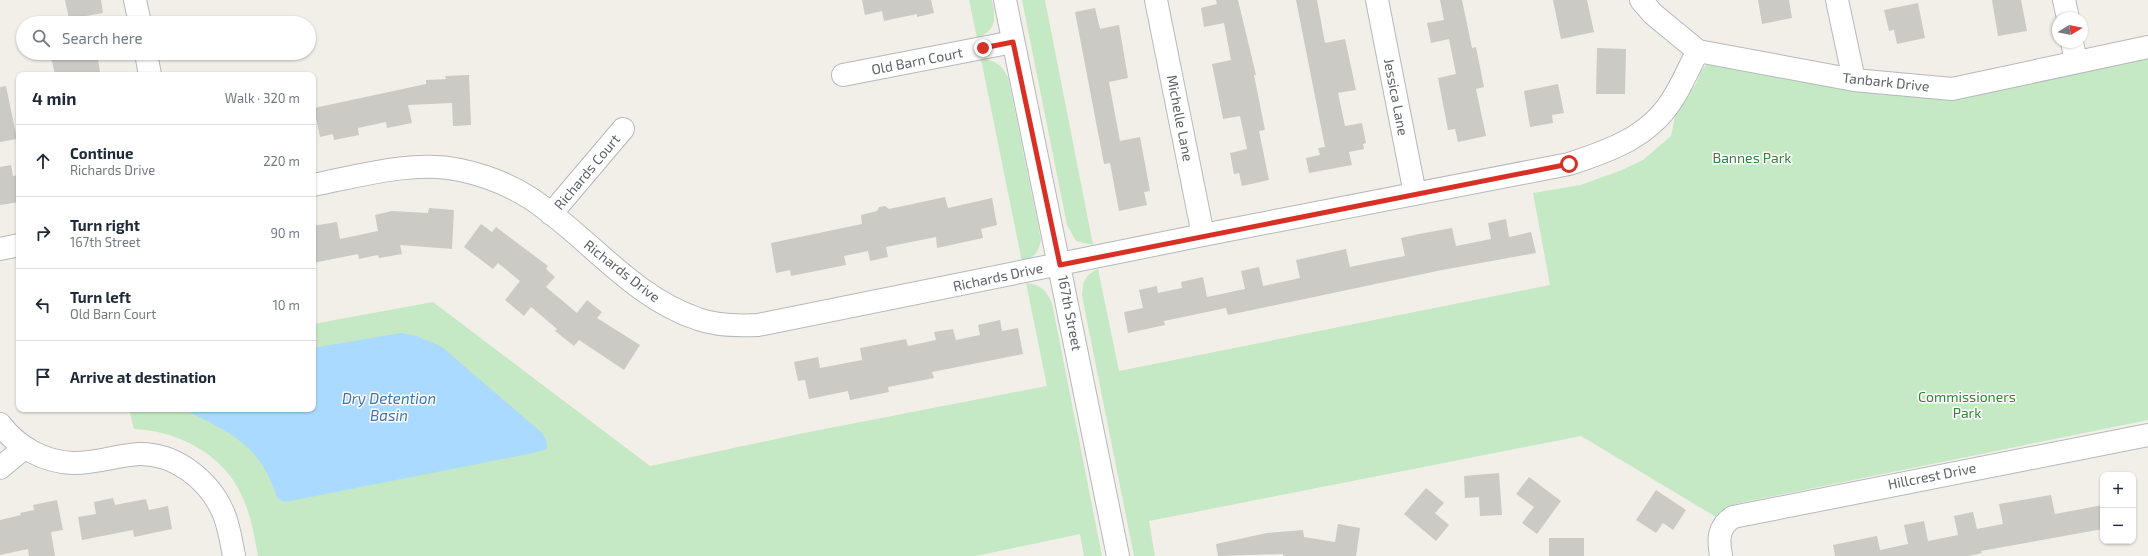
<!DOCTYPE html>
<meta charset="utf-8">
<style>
:root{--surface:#fff;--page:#f2f2f3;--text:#1f2937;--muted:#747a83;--line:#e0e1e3}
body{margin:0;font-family:"Exo 2",sans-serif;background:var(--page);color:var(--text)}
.controls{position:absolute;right:12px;bottom:12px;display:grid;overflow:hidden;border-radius:8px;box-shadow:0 1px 3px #0004}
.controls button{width:36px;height:36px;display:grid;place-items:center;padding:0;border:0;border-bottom:1px solid var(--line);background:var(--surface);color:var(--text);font:20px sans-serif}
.compass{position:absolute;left:2052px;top:12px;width:36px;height:36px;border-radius:50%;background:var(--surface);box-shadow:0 1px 3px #0004;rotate:80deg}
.stop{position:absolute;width:12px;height:12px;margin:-9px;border:3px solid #d93025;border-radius:50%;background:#fff}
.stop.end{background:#d93025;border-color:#fff;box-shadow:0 1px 4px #0008}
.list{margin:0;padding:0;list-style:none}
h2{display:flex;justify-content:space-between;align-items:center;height:52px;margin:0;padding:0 16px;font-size:17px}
h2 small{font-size:13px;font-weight:400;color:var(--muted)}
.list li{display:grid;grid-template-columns:26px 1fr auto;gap:12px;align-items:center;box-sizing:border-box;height:72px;padding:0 16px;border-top:1px solid var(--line)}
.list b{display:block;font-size:15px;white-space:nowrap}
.list p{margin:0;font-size:13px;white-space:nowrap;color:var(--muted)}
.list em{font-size:13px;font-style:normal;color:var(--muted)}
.icon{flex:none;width:22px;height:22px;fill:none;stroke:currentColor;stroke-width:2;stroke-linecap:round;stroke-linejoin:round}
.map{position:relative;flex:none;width:2148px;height:556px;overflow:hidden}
.search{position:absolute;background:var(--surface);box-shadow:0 1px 3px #0004;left:16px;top:16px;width:300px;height:44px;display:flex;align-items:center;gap:10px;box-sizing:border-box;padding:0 14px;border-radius:22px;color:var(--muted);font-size:15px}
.panel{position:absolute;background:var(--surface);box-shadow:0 1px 3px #0004;left:16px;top:72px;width:300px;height:340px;border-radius:8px}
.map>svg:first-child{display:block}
.green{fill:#c5e8c5}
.water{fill:#aadaff}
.building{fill:#cccac5}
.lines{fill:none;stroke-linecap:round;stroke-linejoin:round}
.minor-casing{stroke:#b5b8bc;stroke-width:24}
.minor{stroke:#fff;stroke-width:22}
.route{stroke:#d93025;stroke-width:5}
.labels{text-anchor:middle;stroke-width:3;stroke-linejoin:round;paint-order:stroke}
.street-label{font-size:14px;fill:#5f6368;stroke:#fff}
.park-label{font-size:14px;fill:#348238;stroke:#fff}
.water-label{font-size:15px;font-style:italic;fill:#4174aa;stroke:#fff}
</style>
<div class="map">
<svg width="2148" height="556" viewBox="0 0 2148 556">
<rect width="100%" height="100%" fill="#f1efe8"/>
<path class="green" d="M969,0H992C996,19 997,30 977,38Z
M1022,0H1045L1093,245L1076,241L1067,225Z
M2148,56V420L1740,503L1729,506L1716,517L1581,436L1149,521L1155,556H1134L1082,296C1083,281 1085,275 1098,269L1119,371L1550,285L1533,193L1581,185L1622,170L1643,160L1671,136L1676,112L1696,84L1701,71L1708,63L1766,75L1897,92Z
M981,59C996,60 1001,65 1008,77L1041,240C1038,253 1035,257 1022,262Z
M1026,283C1041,285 1046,290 1052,303L1102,556H1084L1080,534L976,556H258C254,535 251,514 241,494C223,454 176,430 134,429L129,409H313V324L433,302L650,466L804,433L1047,386Z"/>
<path class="water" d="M401,333L417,336L442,347L541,432L546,439L547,449L533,453L285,502L278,499C274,489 270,477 264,468C247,438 213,424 183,409H313V348Z"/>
<path class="building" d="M65,0H101L103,13L69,19Z
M862,0H931L934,13L917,17V14L884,21L882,11L865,15Z
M1216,0H1238L1256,75H1254L1265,130L1259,131L1269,180L1242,186L1239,173L1234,174L1230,153L1247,149L1240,116L1223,119L1212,64L1231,60L1224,23L1204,27L1201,8L1217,4Z
M1296,0H1317L1325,43L1345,39L1356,90L1338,93L1345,126L1362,123L1366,143L1363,144L1364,149L1349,152L1352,165L1309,173L1306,158L1320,155L1318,148L1325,147Z
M1440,0H1462L1472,48L1476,47L1484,87L1476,89L1486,136L1458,142L1455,129L1448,130L1438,78L1456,74L1449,39L1431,43L1427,23L1444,20Z
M1553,0H1587L1594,32L1561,39Z
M1758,0H1789L1792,18L1762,24Z
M1992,0H2021L2027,31L1998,36Z
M1918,3L1925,38L1897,44L1894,30L1889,31L1884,10Z
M1095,8L1100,29L1119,25L1128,78L1109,82L1120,141L1140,137L1150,191L1144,192L1147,205L1119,211L1110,163L1104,164L1075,12Z
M1597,48L1626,49L1625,94H1596Z
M73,53H97L100,72L88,75H55L51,57Z
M469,75L471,125L453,126L452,103L408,105L412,123L387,128L386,122L358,128L359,135L334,140L333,134L320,137L314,108L426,84V80L446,79L445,76Z
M1558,84L1564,113L1552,115L1553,123L1530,127L1524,91Z
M6,86L17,139L0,142V87Z
M11,165L13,176L19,175V202L0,205V167Z
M945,197L948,208L992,198L997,225L981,229L983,238L937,248L936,237L886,247L888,257L870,261L868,251L844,256L846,265L791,276L790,270L776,273L771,243L862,224L861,215L877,211L879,207L885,206L889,209Z
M429,208L454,210L452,249L400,245L402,254L379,258L378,255L359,259L358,254L313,263V226L337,222L340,239L378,231L375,215L392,211L428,213Z
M1506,219L1509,237L1531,232L1536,253L1442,270L1228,315L1226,308L1164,321L1165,325L1128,333L1124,312L1143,308L1139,290L1157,286L1158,293L1182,288L1181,282L1203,277L1207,297L1245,289L1241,271L1259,267L1263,286L1300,278L1296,260L1346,249L1350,267L1369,263L1405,256L1401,238L1419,234L1452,228L1456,246L1491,239L1488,223Z
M481,224L492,232L496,227L548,266L546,269L555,277L546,287L577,313L587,300L602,312L597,318L640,345L624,370L579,340L574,346L555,331L557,329L531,307L524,316L505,300L520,281L498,263L493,269L464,247Z
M1000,320L1002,331L1018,328L1023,354L932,372L934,378L888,387L889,392L850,400L848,391L809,399L805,380L798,381L794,362L818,357L820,368L862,360L860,348L906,339L908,346L936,340L934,332L953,329L956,340L980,335L978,325Z
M1499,473L1502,515L1480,516L1479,497L1465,498L1464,476Z
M1529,477L1561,501L1537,534L1522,523L1534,507L1516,494Z
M1426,488L1444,503L1435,513L1449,525L1436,541L1404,514Z
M1656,490L1686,510L1673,530L1663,523L1656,533L1636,520Z
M2051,495L2055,514L2103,505V529L1981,551L1982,553L1969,556H1835L1833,545L1877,536L1880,550L1908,544L1904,525L1924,521L1928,541L1958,535L1954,516L1973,512L1977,529L2003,524L1999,504Z
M113,498L115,505L146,499L149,510L168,506L172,529L134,537L133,530L82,540L78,517L96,514L94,502Z
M57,500L63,530L51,532L55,556H29L28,549L0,555V520L21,515L20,513L34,510L33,505Z
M1338,524L1360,528L1356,556H1283V554L1218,556L1216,544L1267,533L1303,530L1304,537L1335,542Z
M1549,538H1584V556H1549Z"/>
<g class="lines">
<defs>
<path id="minor" d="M135,0L140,23
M1005,0L1118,556
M1156,0L1203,235
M1377,0L1415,194
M1641,0L1653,14L1698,51L1854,80L1952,89L2148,47
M1837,0L1854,80
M2064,0L2068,18
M2072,42L2076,62
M146,53L150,75
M843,75L1013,42
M313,185C360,176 412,160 460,170C484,175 508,184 530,198C588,236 630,296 698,319C717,326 738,326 758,325L1203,235L1569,164C1609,151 1649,137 1672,100C1682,85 1689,67 1698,51
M551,214L623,129
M0,249L19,245
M0,424C17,447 44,462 73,463C93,464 118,455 139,454C175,453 209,480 223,512C229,525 231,541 234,556
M0,468L24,448
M1721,556C1718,539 1718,527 1733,517L2148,435"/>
</defs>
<use href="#minor" class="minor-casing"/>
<use href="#minor" class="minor"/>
</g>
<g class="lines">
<path class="route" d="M983,48L1013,42L1060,265L1569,164"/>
</g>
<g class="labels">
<g class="street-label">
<text transform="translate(917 61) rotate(-11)" y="5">Old Barn Court</text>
<text transform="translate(1886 82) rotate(6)" y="5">Tanbark Drive</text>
<text transform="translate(1396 97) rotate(79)" y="5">Jessica Lane</text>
<text transform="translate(1180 118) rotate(79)" y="5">Michelle Lane</text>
<text transform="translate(587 172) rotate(-50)" y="5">Richards Court</text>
<text transform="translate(622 271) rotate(38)" y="5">Richards Drive</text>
<text transform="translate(998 277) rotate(-12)" y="5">Richards Drive</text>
<text transform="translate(1070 313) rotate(79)" y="5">167th Street</text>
<text transform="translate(1932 476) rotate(-11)" y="5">Hillcrest Drive</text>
</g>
<g class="park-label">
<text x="1752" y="163">Bannes Park</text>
<text x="1967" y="402">Commissioners<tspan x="1967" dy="16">Park</tspan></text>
</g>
<g class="water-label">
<text x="389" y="404">Dry Detention<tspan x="389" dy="17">Basin</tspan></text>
</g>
</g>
</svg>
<div class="controls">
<button>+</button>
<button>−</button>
</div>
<svg class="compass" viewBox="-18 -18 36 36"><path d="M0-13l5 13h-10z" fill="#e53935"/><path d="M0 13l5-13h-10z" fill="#747a83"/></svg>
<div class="stop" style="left:1569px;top:164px"></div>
<div class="stop end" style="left:983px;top:48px"></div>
<div class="search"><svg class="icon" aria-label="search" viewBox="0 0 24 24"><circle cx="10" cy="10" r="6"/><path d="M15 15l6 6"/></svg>Search here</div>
<section class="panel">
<h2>4 min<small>Walk · 320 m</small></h2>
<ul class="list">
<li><svg class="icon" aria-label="ahead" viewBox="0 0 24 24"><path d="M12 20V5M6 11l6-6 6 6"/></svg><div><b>Continue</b><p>Richards Drive</p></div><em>220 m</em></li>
<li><svg class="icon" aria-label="right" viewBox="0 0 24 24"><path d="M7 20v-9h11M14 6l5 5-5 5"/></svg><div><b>Turn right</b><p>167th Street</p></div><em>90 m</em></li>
<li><svg class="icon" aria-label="left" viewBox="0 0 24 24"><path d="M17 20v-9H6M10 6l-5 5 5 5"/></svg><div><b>Turn left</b><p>Old Barn Court</p></div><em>10 m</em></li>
<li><svg class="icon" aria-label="arrive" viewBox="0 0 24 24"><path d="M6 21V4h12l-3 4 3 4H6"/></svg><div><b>Arrive at destination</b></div></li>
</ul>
</section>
</div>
